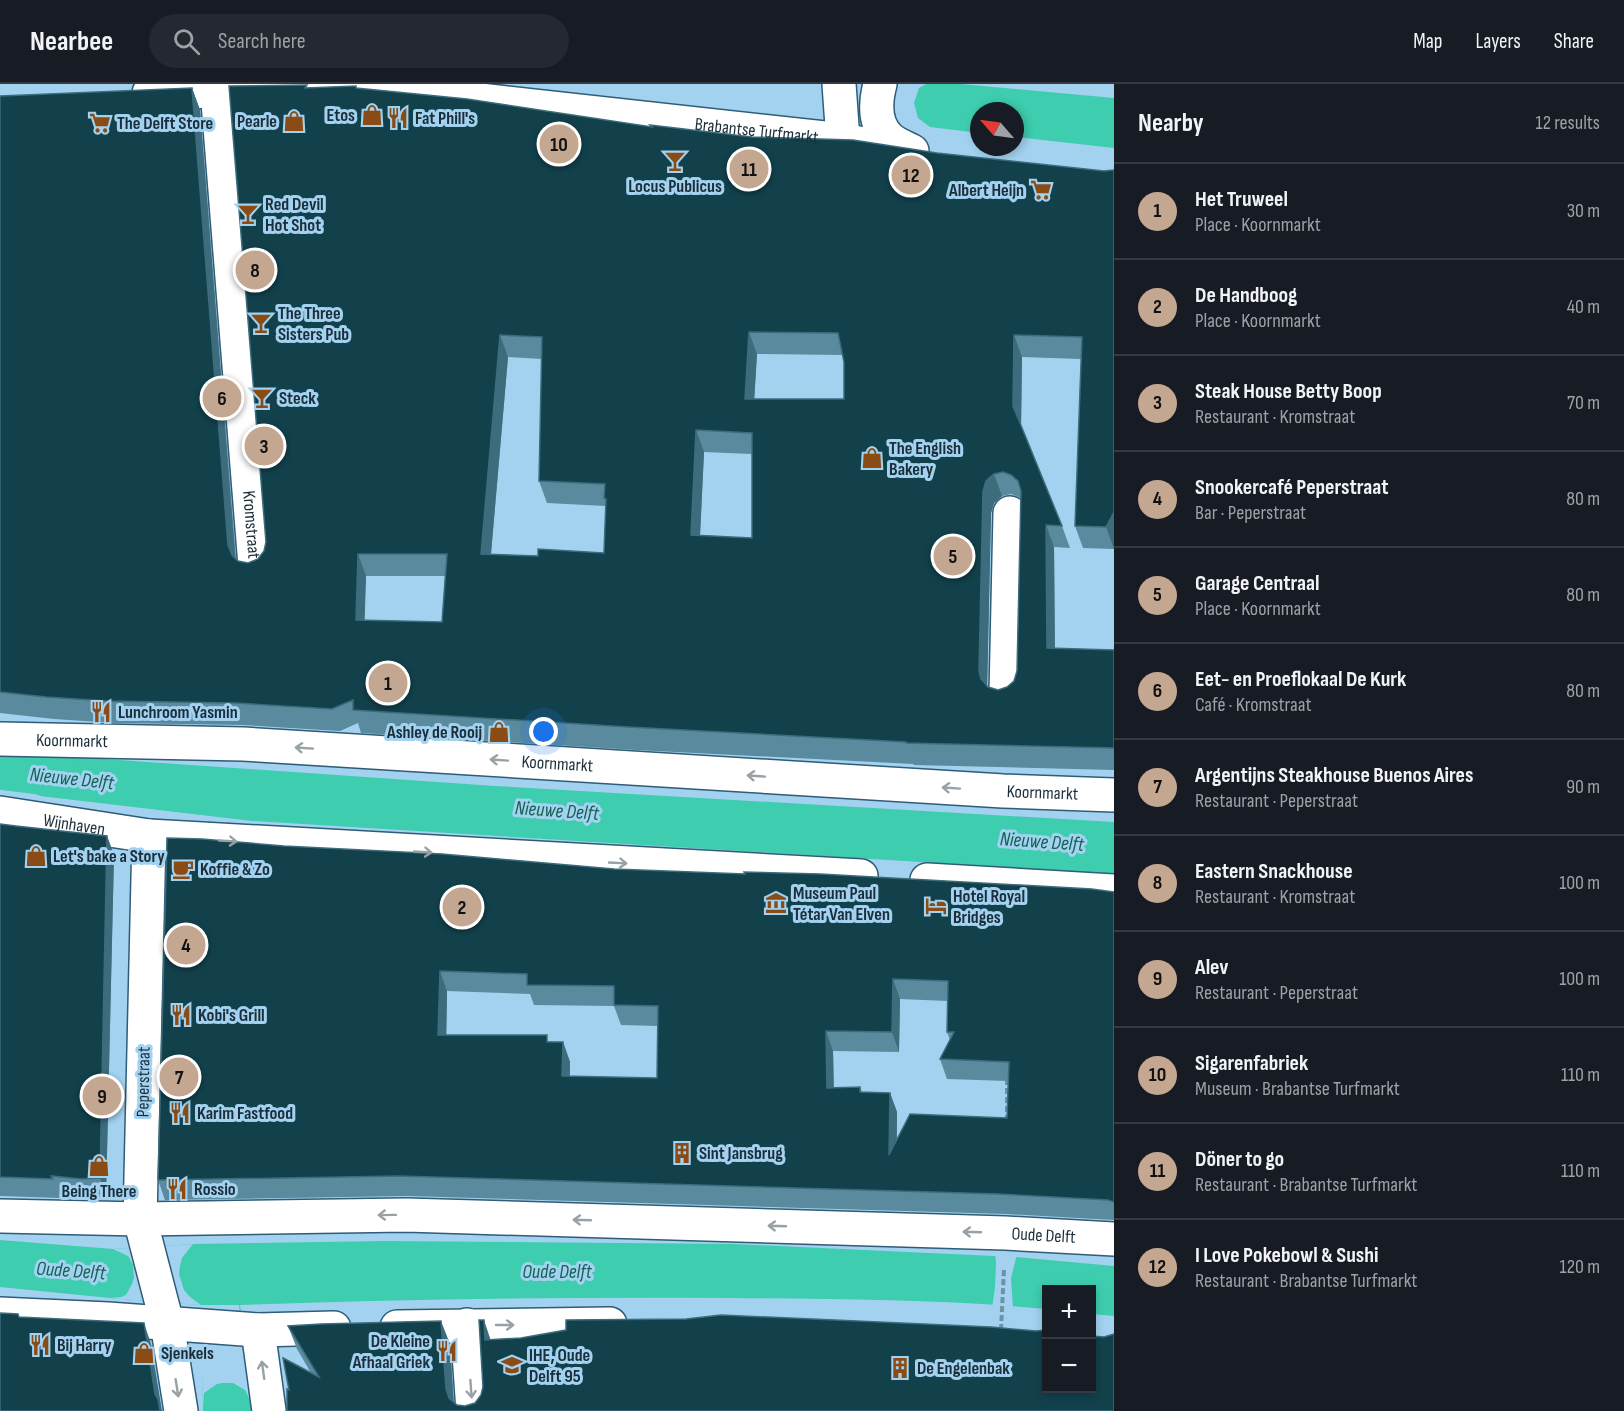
<!DOCTYPE html>
<meta charset="utf-8">
<style>
:root{--surface:#171b24;--page:#242831;--text:#f1f3f6;--muted:#9ea1a6;--line:#363941;--accent:#c3a790}
body{margin:0;font-family:"Sofia Sans Condensed",sans-serif;background:var(--page);color:var(--text)}
.controls{position:absolute;right:18px;bottom:18px;display:grid;overflow:hidden;border-radius:0px;box-shadow:0 3px 9px #0003}
.controls button{width:54px;height:54px;display:grid;place-items:center;padding:0;border:0;border-bottom:2px solid var(--line);background:var(--surface);color:var(--text);font:30px sans-serif}
.compass{position:absolute;left:970px;top:18px;width:54px;height:54px;border-radius:50%;background:var(--surface);box-shadow:0 3px 9px #0003;rotate:298deg}
.you{position:absolute;left:544px;top:648px;width:21px;height:21px;margin:-15px;border:4px solid #fff;border-radius:50%;background:#1a73e8;box-shadow:0 0 0 9px #1a73e833}
.badge{display:grid;place-items:center;width:39px;height:39px;border-radius:50%;background:var(--accent);color:#111;font-size:20px;font-weight:700}
.pin{position:absolute;translate:-50% -50%;border:3px solid #fff;box-shadow:0 2px 6px #0006}
.list{margin:0;padding:0;list-style:none}
h2{display:flex;justify-content:space-between;align-items:center;height:78px;margin:0;padding:0 24px;font-size:26px}
h2 small{font-size:20px;font-weight:400;color:var(--muted)}
.list li{display:grid;grid-template-columns:39px 1fr auto;gap:18px;align-items:center;box-sizing:border-box;height:96px;padding:0 24px;border-top:2px solid var(--line)}
.list b{display:block;font-size:22px;white-space:nowrap}
.list p{margin:0;font-size:20px;white-space:nowrap;color:var(--muted)}
.list em{font-size:20px;font-style:normal;color:var(--muted)}
.icon{flex:none;width:33px;height:33px;fill:none;stroke:currentColor;stroke-width:2;stroke-linecap:round;stroke-linejoin:round}
.map{position:relative;flex:none;width:1114px;height:1327px;overflow:hidden}
header{display:flex;align-items:center;gap:36px;box-sizing:border-box;height:84px;padding:0 30px;background:var(--surface);border-bottom:2px solid var(--line)}
header strong{font-size:28px}
nav{display:flex;gap:33px;margin-inline-start:auto;font-size:21px}
.search{width:420px;height:54px;background:var(--page);display:flex;align-items:center;gap:15px;box-sizing:border-box;padding:0 21px;border-radius:33px;color:var(--muted);font-size:22px}
main{display:flex}
aside{flex:1;background:var(--surface)}
.map>svg:first-child{display:block}
.water{fill:#3ecdaf}
.pier{fill:#a2d2f0}
.lines{fill:none;stroke-linecap:round;stroke-linejoin:round}
.canal{stroke:#3ecdaf;stroke-width:39}
.minor-casing{stroke:#2f5c76;stroke-width:36}
.path{stroke:#6c91a8;stroke-width:4;stroke-dasharray:6 3;stroke-linecap:butt}
.minor{stroke:#fff;stroke-width:33}
.wall{fill:#5a8a9e;fill-rule:evenodd}
.shaded-wall{fill:#3d6c7d}
.building{fill:#12414c;stroke:#3d6c7d;stroke-width:1.5;fill-rule:evenodd}
.oneway{stroke:#98a1a6}
.labels{text-anchor:middle;stroke-width:6;stroke-linejoin:round;paint-order:stroke}
.poi-label{font-size:18px;font-weight:bold;fill:#1b2e3a;stroke:#a2d2f0;text-anchor:start}
.street-label{font-size:18px;fill:#1b2e3a;stroke:#a2d2f0}
.water-label{font-size:20px;font-style:italic;fill:#156152;stroke:#a2d2f0}
</style>
<header>
<strong>Nearbee</strong>
<div class="search"><svg class="icon" aria-label="search" viewBox="0 0 24 24"><circle cx="10" cy="10" r="6"/><path d="M15 15l6 6"/></svg>Search here</div>
<nav><a>Map</a><a>Layers</a><a>Share</a></nav>
</header>
<main>
<div class="map">
<svg width="1114" height="1327" viewBox="0 0 1114 1327">
<rect width="100%" height="100%" fill="#a2d2f0"/>
<path class="water" d="M926,0H961L1114,14V64L1015,53V27H979V49L930,43L918,34L914,19L919,4Z
M61,672L495,702L1114,738V790L252,737L40,712L18,701L19,677Z
M0,1156L113,1165L193,1160L385,1157L734,1160L1016,1173L1114,1182V1232L1092,1230V1206H1046V1225C941,1215 835,1215 729,1214C566,1213 403,1215 240,1221L253,1327H203L201,1221L110,1214L0,1203Z"/>
<path class="pier" d="M193,1160L182,1174L180,1182L179,1190L184,1206L190,1213L201,1221H239L252,1320L245,1306L233,1299H222L217,1300L204,1309L203,1323L200,1221L110,1214L121,1213L126,1211L132,1200L134,1194L133,1181L128,1172L113,1165Z
M995,1169L1017,1170L1011,1194L1013,1225L992,1224L995,1203L996,1179Z"/>
<g class="lines">
<path class="canal" d="M0,686L70,695"/>
<defs>
<g id="minor">
<path d="M839,0L843,56"/>
<path d="M880,0C875,19 874,41 890,55C896,60 904,63 912,67"/>
<path id="s1" d="M217,6L255,482"/>
<path id="s2" d="M149,9L319,4L399,7L843,56L874,62"/>
<path d="M1006,609L1010,429"/>
<path id="s3" d="M0,655L243,660L1003,707L1114,711"/>
<path id="s4" d="M0,729L149,752L861,792"/>
<path d="M149,752L140,1135L167,1239L181,1327"/>
<path d="M927,796L1114,807"/>
<path id="s5" d="M0,1132L140,1135L406,1131L1005,1149L1114,1155"/>
<path d="M0,1230L108,1235L258,1246L334,1244"/>
<path d="M467,1241L473,1327"/>
<path d="M397,1243L610,1240"/>
<path d="M258,1246L269,1327"/>
</g>
</defs>
<use href="#minor" class="minor-casing"/>
<path class="path" d="M1007,1037V993
M1001,1246L1004,1185"/>
<use href="#minor" class="minor"/>
</g>
<path class="wall" d="M192,4L200,26L236,474L238,477L248,479L258,475L264,467L266,458L308,4H356L651,43L752,53L937,69L1104,87L1114,465L1083,464L1075,442L1081,275L1022,273L1021,342L1062,442L1070,464L1054,463L1055,564L1114,566V686L914,681L913,680L636,666L361,649L358,639L340,647L243,641L115,639L54,635L0,629V12ZM757,270L843,271L844,278V315H754ZM508,273L542,275L539,397L547,419L606,422L604,469L538,472L491,470ZM704,368L752,370V454L700,451ZM1011,410L1019,413L1021,414L1017,587L1014,597L1007,603L998,606L987,602L991,429L994,419L1002,412ZM366,492H445L442,538L364,536Z
M0,740L16,742L107,752L114,771L106,1113L89,1114L59,1111L60,1114L0,1112Z
M284,762L614,785L1114,808V1136L1006,1130L407,1112L165,1116L158,1096ZM447,907L530,910L534,921L614,922L621,941L658,942L657,994L570,992V978L563,958L446,951ZM900,915L948,917L947,948L950,956L940,975L947,995L1008,997L1007,1034L897,1055V1028L890,1009L862,1008L860,1003L834,1004L833,967L899,968Z
M288,1242L450,1260L454,1318L457,1321L465,1322L475,1319L481,1311L491,1255L1114,1327H287L289,1306L311,1289L297,1265Z"/>
<path class="shaded-wall" d="M192,4L200,26L236,483L228,461Z
M749,248L757,270L753,337L745,315Z
M500,251L508,273L489,492L481,470Z
M1014,251L1022,273L1021,344L1013,322Z
M696,346L704,368L699,473L691,451Z
M994,390L1002,412L994,419L991,429L987,609L981,595L979,587L983,407L986,397Z
M1114,428V465L1106,443Z
M1046,441L1054,463L1055,586L1047,564Z
M358,470L366,492L364,558L356,536Z
M107,752L114,771L106,1113L100,1094Z
M440,887L447,907L446,971L438,951Z
M893,895L900,915L899,968L892,948Z
M826,947L833,967L834,1023L827,1004Z
M563,958L570,978L569,1012L562,992Z
M890,1009L897,1028L896,1091L889,1071Z
M484,1236L492,1260L485,1256Z
M441,1237L450,1260L454,1327L446,1305Z
M144,1239L151,1260L162,1327H160L155,1310Z"/>
<path class="building" d="M307,1L305,4L356,2V4L467,15L652,43L650,41L752,53L853,56L937,69L1104,87L1114,86V428L1106,443L1075,442L1082,253L1014,251L1013,322L1062,442L1046,441L1047,564L1114,566V664L906,659V658L628,643L353,626V616L332,625L235,619L107,617L46,613L0,608V12L192,4L228,461L232,471L238,477L248,479L258,475L264,467L266,458L229,2ZM749,248L838,249L844,278V315H745ZM500,251L542,253L539,397L605,400L604,414L606,415L604,469L538,465V472L481,470ZM696,346L752,349V454L691,451ZM1003,388L1011,391L1018,397L1021,407L1017,587L1014,597L1007,603L998,606L988,603L981,595L979,587L983,407L986,397L994,390ZM358,470H447L442,538L356,536Z
M0,740L16,742L107,752L100,1094L82,1095L51,1092L53,1095L0,1093Z
M167,754L202,755L284,762L442,770L614,785L745,790L744,788L820,790L1092,805L1114,808V1118L1108,1116L999,1110L399,1092L158,1096ZM440,887L527,890V901L614,902V921L658,922L657,994L562,992L563,958H547V951H438ZM893,895L948,897L947,948H954L940,975L1009,978L1007,1034L910,1030L889,1071L890,1009L860,1008V1003L827,1004L826,947L892,948Z
M0,1229L18,1230L19,1233L144,1239L155,1310L158,1315L160,1327H0Z
M721,1231L991,1243L1036,1247L1045,1246L1047,1244V1305H1092V1252L1104,1253L1114,1250V1327H287V1305L289,1306L283,1274L319,1293L288,1242L321,1240L441,1237L446,1305L449,1314L457,1321L465,1322L475,1319L481,1311L483,1303L479,1236H484L485,1256L521,1254L566,1246V1236L686,1235Z"/>
<defs><path id="oneway-shaft" d="M-6 0H5M1.5-3L5.5 0L1.5 3" fill="none" stroke-width="1.6" stroke-linecap="round" stroke-linejoin="round" transform="scale(1.5)"/></defs>
<g class="oneway">
<use href="#oneway-shaft" transform="translate(304 664) rotate(-176)"/>
<use href="#oneway-shaft" transform="translate(499 676) rotate(-176)"/>
<use href="#oneway-shaft" transform="translate(756 692) rotate(-176)"/>
<use href="#oneway-shaft" transform="translate(951 704) rotate(-176)"/>
<use href="#oneway-shaft" transform="translate(228 757) rotate(3)"/>
<use href="#oneway-shaft" transform="translate(423 768) rotate(3)"/>
<use href="#oneway-shaft" transform="translate(618 779) rotate(3)"/>
<use href="#oneway-shaft" transform="translate(387 1131) rotate(179)"/>
<use href="#oneway-shaft" transform="translate(582 1136) rotate(-178)"/>
<use href="#oneway-shaft" transform="translate(777 1142) rotate(-178)"/>
<use href="#oneway-shaft" transform="translate(972 1148) rotate(-178)"/>
<use href="#oneway-shaft" transform="translate(505 1241)"/>
<use href="#oneway-shaft" transform="translate(263 1286) rotate(-98)"/>
<use href="#oneway-shaft" transform="translate(177 1304) rotate(81)"/>
<use href="#oneway-shaft" transform="translate(471 1305) rotate(86)"/>
</g>
<defs>
<symbol id="shop-bare" viewBox="-9 -9 18 18"><path d="M-5-2.5h2.3a2.7 3.5 0 0 1 5.4 0H5L5.5 6h-11ZM-1.5-2.5h3a1.5 2.3 0 0 0-3 0Z" fill="#8b4b14" stroke="#a2d2f0" stroke-width="2.5" paint-order="stroke"/></symbol>
<symbol id="restaurant-bare" viewBox="-9 -9 18 18"><path d="M-5-6h1v4h1v-4h1v4h1v-4h1v5L-1.5 .5V6h-2V.5L-5-1ZM5-6V6H3V1.5H1.5Q1.5-4 5-6Z" fill="#8b4b14" stroke="#a2d2f0" stroke-width="2.5" paint-order="stroke"/></symbol>
<symbol id="supermarket-bare" viewBox="-9 -9 18 18"><path d="M-6-5.5h2.5l.6 2H6L4.5 2H-2.5L-4.4-4H-6ZM-1.5 3.2a1.3 1.3 0 1 0 .1 0ZM3 3.2a1.3 1.3 0 1 0 .1 0Z" fill="#8b4b14" stroke="#a2d2f0" stroke-width="2.5" paint-order="stroke"/></symbol>
<symbol id="bar-bare" viewBox="-9 -9 18 18"><path d="M-6-5H6L.8 .8V4.5H3.5V6h-7V4.5H-.8V.8Z" fill="#8b4b14" stroke="#a2d2f0" stroke-width="2.5" paint-order="stroke"/></symbol>
<symbol id="cafe-bare" viewBox="-9 -9 18 18"><path d="M-5.5-4.5H6V0H3Q3 3.5 0 3.5H-2.5Q-5.5 3.5-5.5 0ZM3-3.2v2h1.7v-2ZM-6 4.5H4V6H-6Z" fill="#8b4b14" stroke="#a2d2f0" stroke-width="2.5" paint-order="stroke"/></symbol>
<symbol id="museum-bare" viewBox="-9 -9 18 18"><path d="M0-6L6-3V-2H-6V-3ZM-5-1h2V3h-2ZM-1-1h2V3h-2ZM3-1h2V3H3ZM-6 4H6V6H-6Z" fill="#8b4b14" stroke="#a2d2f0" stroke-width="2.5" paint-order="stroke"/></symbol>
<symbol id="hotel-bare" viewBox="-9 -9 18 18"><path d="M-6-4.5h1.5V1H6V5H4.5V3h-9V5H-6ZM-4 0a1.8 1.8 0 1 1 3.6 0ZM.5 0V-2.5h3Q6-2.5 6 0Z" fill="#8b4b14" stroke="#a2d2f0" stroke-width="2.5" paint-order="stroke"/></symbol>
<symbol id="building-bare" viewBox="-9 -9 18 18"><path d="M-4-6H4V6H1V3H-1V6H-4ZM-2.5-4.3h1.7v1.8h-1.7ZM.8-4.3h1.7v1.8H.8ZM-2.5-1h1.7V.8h-1.7ZM.8-1h1.7V.8H.8Z" fill="#8b4b14" stroke="#a2d2f0" stroke-width="2.5" paint-order="stroke"/></symbol>
<symbol id="school-bare" viewBox="-9 -9 18 18"><path d="M0-5L7-2L0 1L-7-2ZM-4 1L0 2.5L4 1V4Q0 6-4 4Z" fill="#8b4b14" stroke="#a2d2f0" stroke-width="2.5" paint-order="stroke"/></symbol>
</defs>
<g fill-rule="evenodd">
<use href="#shop-bare" x="357" y="16" width="30" height="30"/>
<use href="#restaurant-bare" x="383" y="19" width="30" height="30"/>
<use href="#shop-bare" x="279" y="22" width="30" height="30"/>
<use href="#supermarket-bare" x="85" y="24" width="30" height="30"/>
<use href="#bar-bare" x="660" y="62" width="30" height="30"/>
<use href="#supermarket-bare" x="1026" y="91" width="30" height="30"/>
<use href="#bar-bare" x="233" y="115" width="30" height="30"/>
<use href="#bar-bare" x="246" y="224" width="30" height="30"/>
<use href="#bar-bare" x="247" y="299" width="30" height="30"/>
<use href="#shop-bare" x="857" y="359" width="30" height="30"/>
<use href="#restaurant-bare" x="86" y="613" width="30" height="30"/>
<use href="#shop-bare" x="484" y="633" width="30" height="30"/>
<use href="#shop-bare" x="21" y="757" width="30" height="30"/>
<use href="#cafe-bare" x="168" y="770" width="30" height="30"/>
<use href="#museum-bare" x="761" y="804" width="30" height="30"/>
<use href="#hotel-bare" x="921" y="807" width="30" height="30"/>
<use href="#restaurant-bare" x="166" y="916" width="30" height="30"/>
<use href="#restaurant-bare" x="165" y="1014" width="30" height="30"/>
<use href="#building-bare" x="667" y="1054" width="30" height="30"/>
<use href="#shop-bare" x="84" y="1067" width="30" height="30"/>
<use href="#restaurant-bare" x="162" y="1090" width="30" height="30"/>
<use href="#restaurant-bare" x="25" y="1246" width="30" height="30"/>
<use href="#restaurant-bare" x="432" y="1252" width="30" height="30"/>
<use href="#shop-bare" x="129" y="1254" width="30" height="30"/>
<use href="#school-bare" x="497" y="1266" width="30" height="30"/>
<use href="#building-bare" x="885" y="1269" width="30" height="30"/>
</g>
<g class="labels">
<g class="poi-label">
<text x="355" y="37" text-anchor="end">Etos</text>
<text x="415" y="40">Fat Phill's</text>
<text x="277" y="43" text-anchor="end">Pearle</text>
<text x="117" y="45">The Delft Store</text>
<text x="675" y="108" text-anchor="middle">Locus Publicus</text>
<text x="1024" y="112" text-anchor="end">Albert Heijn</text>
<text x="265" y="126">Red Devil<tspan x="265" dy="21">Hot Shot</tspan></text>
<text x="278" y="235">The Three<tspan x="278" dy="21">Sisters Pub</tspan></text>
<text x="279" y="320">Steck</text>
<text x="889" y="370">The English<tspan x="889" dy="21">Bakery</tspan></text>
<text x="118" y="634">Lunchroom Yasmin</text>
<text x="482" y="654" text-anchor="end">Ashley de Rooij</text>
<text x="53" y="778">Let's bake a Story</text>
<text x="200" y="791">Koffie &amp; Zo</text>
<text x="793" y="815">Museum Paul<tspan x="793" dy="21">Tétar Van Elven</tspan></text>
<text x="953" y="818">Hotel Royal<tspan x="953" dy="21">Bridges</tspan></text>
<text x="198" y="937">Kobi's Grill</text>
<text x="197" y="1035">Karim Fastfood</text>
<text x="699" y="1075">Sint Jansbrug</text>
<text x="194" y="1111">Rossio</text>
<text x="99" y="1113" text-anchor="middle">Being There</text>
<text x="430" y="1263" text-anchor="end">De Kleine<tspan x="430" dy="21">Afhaal Griek</tspan></text>
<text x="57" y="1267">Bij Harry</text>
<text x="161" y="1275">Sjenkels</text>
<text x="529" y="1277">IHE, Oude<tspan x="529" dy="21">Delft 95</tspan></text>
<text x="917" y="1290">De Engelenbak</text>
</g>
<g class="street-label">
<text dy="6" stroke="none"><textPath href="#s2" startOffset="610">Brabantse Turfmarkt</textPath></text>
<text dy="6" stroke="none"><textPath href="#s1" startOffset="436">Kromstraat</textPath></text>
<text dy="6" stroke="none"><textPath href="#s3" startOffset="72">Koornmarkt</textPath></text>
<text dy="6" stroke="none"><textPath href="#s3" startOffset="558">Koornmarkt</textPath></text>
<text dy="6" stroke="none"><textPath href="#s3" startOffset="1044">Koornmarkt</textPath></text>
<text dy="6" stroke="none"><textPath href="#s4" startOffset="75">Wijnhaven</textPath></text>
<text transform="translate(143 998) rotate(-89)" y="6">Peperstraat</text>
<text dy="6" stroke="none"><textPath href="#s5" startOffset="1044">Oude Delft</textPath></text>
</g>
<g class="water-label">
<text transform="translate(72 694) rotate(6)" y="7">Nieuwe Delft</text>
<text transform="translate(557 726) rotate(4)" y="7">Nieuwe Delft</text>
<text transform="translate(1042 757) rotate(4)" y="7">Nieuwe Delft</text>
<text transform="translate(71 1186) rotate(4)" y="7">Oude Delft</text>
<text x="557" y="1194">Oude Delft</text>
</g>
</g>
</svg>
<div class="controls">
<button>+</button>
<button>−</button>
</div>
<svg class="compass" viewBox="-18 -18 36 36"><path d="M0-13l5 13h-10z" fill="#e53935"/><path d="M0 13l5-13h-10z" fill="#9ea1a6"/></svg>
<div class="you"></div>
<div class="pin badge" style="left:388px;top:599px">1</div>
<div class="pin badge" style="left:462px;top:823px">2</div>
<div class="pin badge" style="left:264px;top:362px">3</div>
<div class="pin badge" style="left:186px;top:861px">4</div>
<div class="pin badge" style="left:953px;top:472px">5</div>
<div class="pin badge" style="left:222px;top:314px">6</div>
<div class="pin badge" style="left:179px;top:993px">7</div>
<div class="pin badge" style="left:255px;top:186px">8</div>
<div class="pin badge" style="left:102px;top:1012px">9</div>
<div class="pin badge" style="left:559px;top:60px">10</div>
<div class="pin badge" style="left:749px;top:85px">11</div>
<div class="pin badge" style="left:911px;top:91px">12</div>
</div>
<aside>
<h2>Nearby<small>12 results</small></h2>
<ul class="list">
<li><span class="badge">1</span><div><b>Het Truweel</b><p>Place · Koornmarkt</p></div><em>30 m</em></li>
<li><span class="badge">2</span><div><b>De Handboog</b><p>Place · Koornmarkt</p></div><em>40 m</em></li>
<li><span class="badge">3</span><div><b>Steak House Betty Boop</b><p>Restaurant · Kromstraat</p></div><em>70 m</em></li>
<li><span class="badge">4</span><div><b>Snookercafé Peperstraat</b><p>Bar · Peperstraat</p></div><em>80 m</em></li>
<li><span class="badge">5</span><div><b>Garage Centraal</b><p>Place · Koornmarkt</p></div><em>80 m</em></li>
<li><span class="badge">6</span><div><b>Eet- en Proeflokaal De Kurk</b><p>Café · Kromstraat</p></div><em>80 m</em></li>
<li><span class="badge">7</span><div><b>Argentijns Steakhouse Buenos Aires</b><p>Restaurant · Peperstraat</p></div><em>90 m</em></li>
<li><span class="badge">8</span><div><b>Eastern Snackhouse</b><p>Restaurant · Kromstraat</p></div><em>100 m</em></li>
<li><span class="badge">9</span><div><b>Alev</b><p>Restaurant · Peperstraat</p></div><em>100 m</em></li>
<li><span class="badge">10</span><div><b>Sigarenfabriek</b><p>Museum · Brabantse Turfmarkt</p></div><em>110 m</em></li>
<li><span class="badge">11</span><div><b>Döner to go</b><p>Restaurant · Brabantse Turfmarkt</p></div><em>110 m</em></li>
<li><span class="badge">12</span><div><b>I Love Pokebowl &amp; Sushi</b><p>Restaurant · Brabantse Turfmarkt</p></div><em>120 m</em></li>
</ul>
</aside>
</main>
